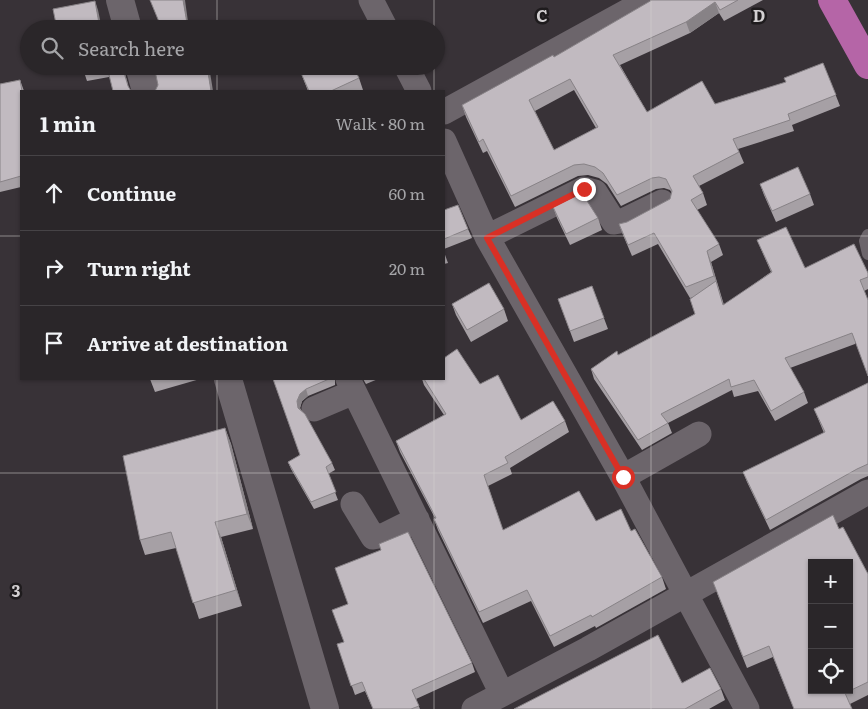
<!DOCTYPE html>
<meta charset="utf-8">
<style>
:root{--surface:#2a2629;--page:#363235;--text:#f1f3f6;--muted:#a5a5a8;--line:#464346}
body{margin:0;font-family:Literata,serif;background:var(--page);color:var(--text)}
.controls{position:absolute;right:15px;bottom:15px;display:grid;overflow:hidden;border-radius:0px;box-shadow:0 1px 4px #0004}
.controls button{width:45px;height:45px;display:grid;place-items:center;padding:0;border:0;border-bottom:1px solid var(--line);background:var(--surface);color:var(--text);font:25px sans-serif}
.stop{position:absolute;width:15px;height:15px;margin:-11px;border:4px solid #d93025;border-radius:50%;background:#fff}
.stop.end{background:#d93025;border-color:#fff;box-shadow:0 1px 5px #0008}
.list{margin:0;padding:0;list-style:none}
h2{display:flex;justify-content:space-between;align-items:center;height:65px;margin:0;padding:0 20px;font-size:21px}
h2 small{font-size:16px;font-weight:400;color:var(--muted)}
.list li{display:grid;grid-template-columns:32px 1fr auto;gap:15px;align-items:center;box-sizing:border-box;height:75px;padding:0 20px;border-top:1px solid var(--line)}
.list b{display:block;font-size:19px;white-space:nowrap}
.list em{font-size:16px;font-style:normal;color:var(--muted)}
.icon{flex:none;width:28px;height:28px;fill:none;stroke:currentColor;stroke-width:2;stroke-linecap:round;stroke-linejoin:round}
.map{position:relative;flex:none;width:868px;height:709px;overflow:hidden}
.search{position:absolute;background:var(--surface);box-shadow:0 1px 4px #0004;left:20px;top:20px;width:425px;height:55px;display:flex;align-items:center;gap:12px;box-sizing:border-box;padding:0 18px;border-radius:28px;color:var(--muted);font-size:19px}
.panel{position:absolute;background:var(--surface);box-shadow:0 1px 4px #0004;left:20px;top:90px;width:425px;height:290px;border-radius:0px}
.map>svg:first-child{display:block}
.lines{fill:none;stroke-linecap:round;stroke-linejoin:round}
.lane{stroke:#6c656b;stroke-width:12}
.street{stroke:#6c656b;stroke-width:25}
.secondary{stroke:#6c656b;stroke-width:28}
.highway{stroke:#b565a7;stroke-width:28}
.wall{fill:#a6a0a5;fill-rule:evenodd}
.shaded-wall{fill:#878286}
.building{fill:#c1bac0;stroke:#878286;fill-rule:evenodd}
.route{stroke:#d93025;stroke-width:6}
.grid{fill:none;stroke:#d3d0d2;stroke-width:1;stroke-opacity:0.55}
.grid-label{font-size:16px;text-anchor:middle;font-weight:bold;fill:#d3d0d2;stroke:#1e1b1d;stroke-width:5;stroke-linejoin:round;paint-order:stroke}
</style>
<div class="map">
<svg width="868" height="709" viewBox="0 0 868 709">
<rect width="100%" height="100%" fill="#383237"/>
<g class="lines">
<path class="lane" d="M868,235L865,241L868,254"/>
<path class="street" d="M371,0L386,29
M406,66L419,91
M444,112L648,0
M444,141L487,237L623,477L747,709
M487,237L584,189L595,192L614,222L625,220L662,202
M348,379L502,694
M314,409L354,392
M623,477L699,434
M353,504L373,537L385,535L417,519
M474,709L588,649L868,492"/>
<path class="secondary" d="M120,0L128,29
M139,66L146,91
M228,379L325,709"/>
<path class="highway" d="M832,0L868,65"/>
</g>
<path class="wall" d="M652,0H763L724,21L719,13L690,33L620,65L647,112L715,104L786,82L823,63L840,106L792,125L794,131L738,149L744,163L699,186L703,193L707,205L697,210L719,244L723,255L711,262L724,305L771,272L757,240L805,268L868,273V289L864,291L855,344L790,368L804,392L808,403L775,421L758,391L734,397L732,390L668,423L672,433L642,450L594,379L591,369L618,355L695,314L694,297L690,298L658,244L632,256L623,235L619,224L627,222L670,199L672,193L670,190L664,188L656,189L621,206L607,184L599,178L588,175L578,176L515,207L487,151L483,153L466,117L462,105L554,57ZM574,90L596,128L554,150L535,111Z
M82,66H124V70L129,89L109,77L87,81Z
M301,73L359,78L363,90L359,91H308Z
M20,80L24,91H21V187L0,192V84Z
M760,184L810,194L814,205L776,222L764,195Z
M553,207L598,218L602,230L570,245L557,218Z
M444,210L468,229L472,238L444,249Z
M444,252L448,263L444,264Z
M592,286L608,329L574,342L558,299Z
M452,304L504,309L508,321L471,342L456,315Z
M150,379H200L155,392Z
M273,379H335V385L308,396L302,401L300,408L332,463L335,470L328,474L338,500L314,509L291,469L288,462L300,455Z
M363,379H378L366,384Z
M422,379H444L480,384L521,420L565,421L569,432L510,468L512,474L488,486L503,530L596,521L631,531L662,577L666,589L596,628L595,626L554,647L531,601L483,623L438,530L434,519L435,518L400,452L396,441L444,415L424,385Z
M868,383V476L861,479L770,530L747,482L743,472L824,433L814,409Z
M225,428L231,444L253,529L221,537L242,606L199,619L176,548L145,555L140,540Z
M839,529L868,574V695L850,704L852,709H794L773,657L747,668L717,593Z
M337,644L472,663L475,672L416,699L420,709H373L365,691L355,695Z
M682,683L721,689L725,700L709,709H514Z"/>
<path class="shaded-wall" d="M183,0H185L189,29H188Z
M95,1L98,10L102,29H100Z
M715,2L719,13L690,33L686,22Z
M122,66H124V70L130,91Z
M207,66H209L213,91H211Z
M707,251L711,262L718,287L714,276Z
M306,389L308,396L302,401L300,408L301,415L298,408L297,401L300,394Z
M225,428L231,444L253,529L247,514Z
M215,522L221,537L242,606L236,590Z"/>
<path class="building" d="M150,0H183L188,29H162Z
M652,0H738L720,10L715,2L686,22L613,55L647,112L702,81L715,104L786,82L784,78L823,63L836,95L788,114L790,120L733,139L739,152L693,176L703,193L691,200L719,244L707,251L714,276L686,287L654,233L628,245L619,224L627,222L670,199L672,191L666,179L659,177L652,178L617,195L603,173L595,167L584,164L574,165L511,196L483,139L479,142L462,105L553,55L554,57ZM570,79L598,127L554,150L529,100Z
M95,1L100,29H57L53,9Z
M82,66H122L128,86L131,91H113L107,67L83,71Z
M154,66H207L211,91H155L158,85Z
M317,66H353L359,78L331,91H309L301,73Z
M20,80L22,91H21V176L0,182V84Z
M798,167L810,194L772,211L760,184Z
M582,193L598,218L566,234L553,207Z
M458,205L468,229L444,239V210Z
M786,227L805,268L854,244L868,273V277L860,280L868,300V376L852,333L785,358L804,392L771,411L754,380L731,387L729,379L661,414L668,423L638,440L591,369L617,351L618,355L695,314L690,299L716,281L723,305L772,272L757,240Z
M489,283L504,309L467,330L452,304Z
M592,286L604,318L570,331L558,299Z
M457,349L480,384L498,375L521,420L553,401L565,421L505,457L508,463L484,475L503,530L579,491L596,521L621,509L631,531L635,529L662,577L592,617L591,615L550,636L527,590L479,612L434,519L436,518L396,441L446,414L424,379H444V358Z
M273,379H329L306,389L300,394L297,401L298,408L305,414L332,463L326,467L336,492L311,502L288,462L300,455Z
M868,383V464L857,469L766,520L743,472L825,432L814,409Z
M225,428L247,514L215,522L236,590L193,603L171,532L140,540L123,456Z
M833,515L839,529L843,527L868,574V682L845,693L852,709H794L769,646L743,657L713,582ZM812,563H849V690H812Z
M408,532L472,663L412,690L419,706L411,709H373L362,682L351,686L337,644L344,642L332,610L348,604L335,568L381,550L379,544Z
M658,635L682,683L710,668L721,689L685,709H514Z"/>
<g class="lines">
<path class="route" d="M584,189L487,238L623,477"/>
</g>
<path class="grid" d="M217,0V29M434,0V29M651,0V709M217,66V91M434,66V91M0,236H21M444,236H868M217,379V709M434,379V709M0,473H868"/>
<g class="grid-label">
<text x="542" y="22">C</text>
<text x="759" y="22">D</text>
<text x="16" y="597">3</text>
</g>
</svg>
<div class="controls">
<button>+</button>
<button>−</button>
<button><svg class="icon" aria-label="locate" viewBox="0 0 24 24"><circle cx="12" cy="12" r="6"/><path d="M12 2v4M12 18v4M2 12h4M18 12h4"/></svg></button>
</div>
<div class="stop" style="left:623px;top:477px"></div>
<div class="stop end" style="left:584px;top:189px"></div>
<div class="search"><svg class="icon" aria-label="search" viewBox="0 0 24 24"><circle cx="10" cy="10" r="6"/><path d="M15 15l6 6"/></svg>Search here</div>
<section class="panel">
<h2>1 min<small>Walk · 80 m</small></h2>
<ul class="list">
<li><svg class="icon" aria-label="ahead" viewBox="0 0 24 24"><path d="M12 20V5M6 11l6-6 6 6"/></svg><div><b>Continue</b></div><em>60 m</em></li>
<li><svg class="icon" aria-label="right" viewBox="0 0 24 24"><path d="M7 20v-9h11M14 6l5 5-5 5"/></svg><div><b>Turn right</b></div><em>20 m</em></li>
<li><svg class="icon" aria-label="arrive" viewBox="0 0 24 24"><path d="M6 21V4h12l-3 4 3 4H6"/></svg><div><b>Arrive at destination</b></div></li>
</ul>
</section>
</div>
